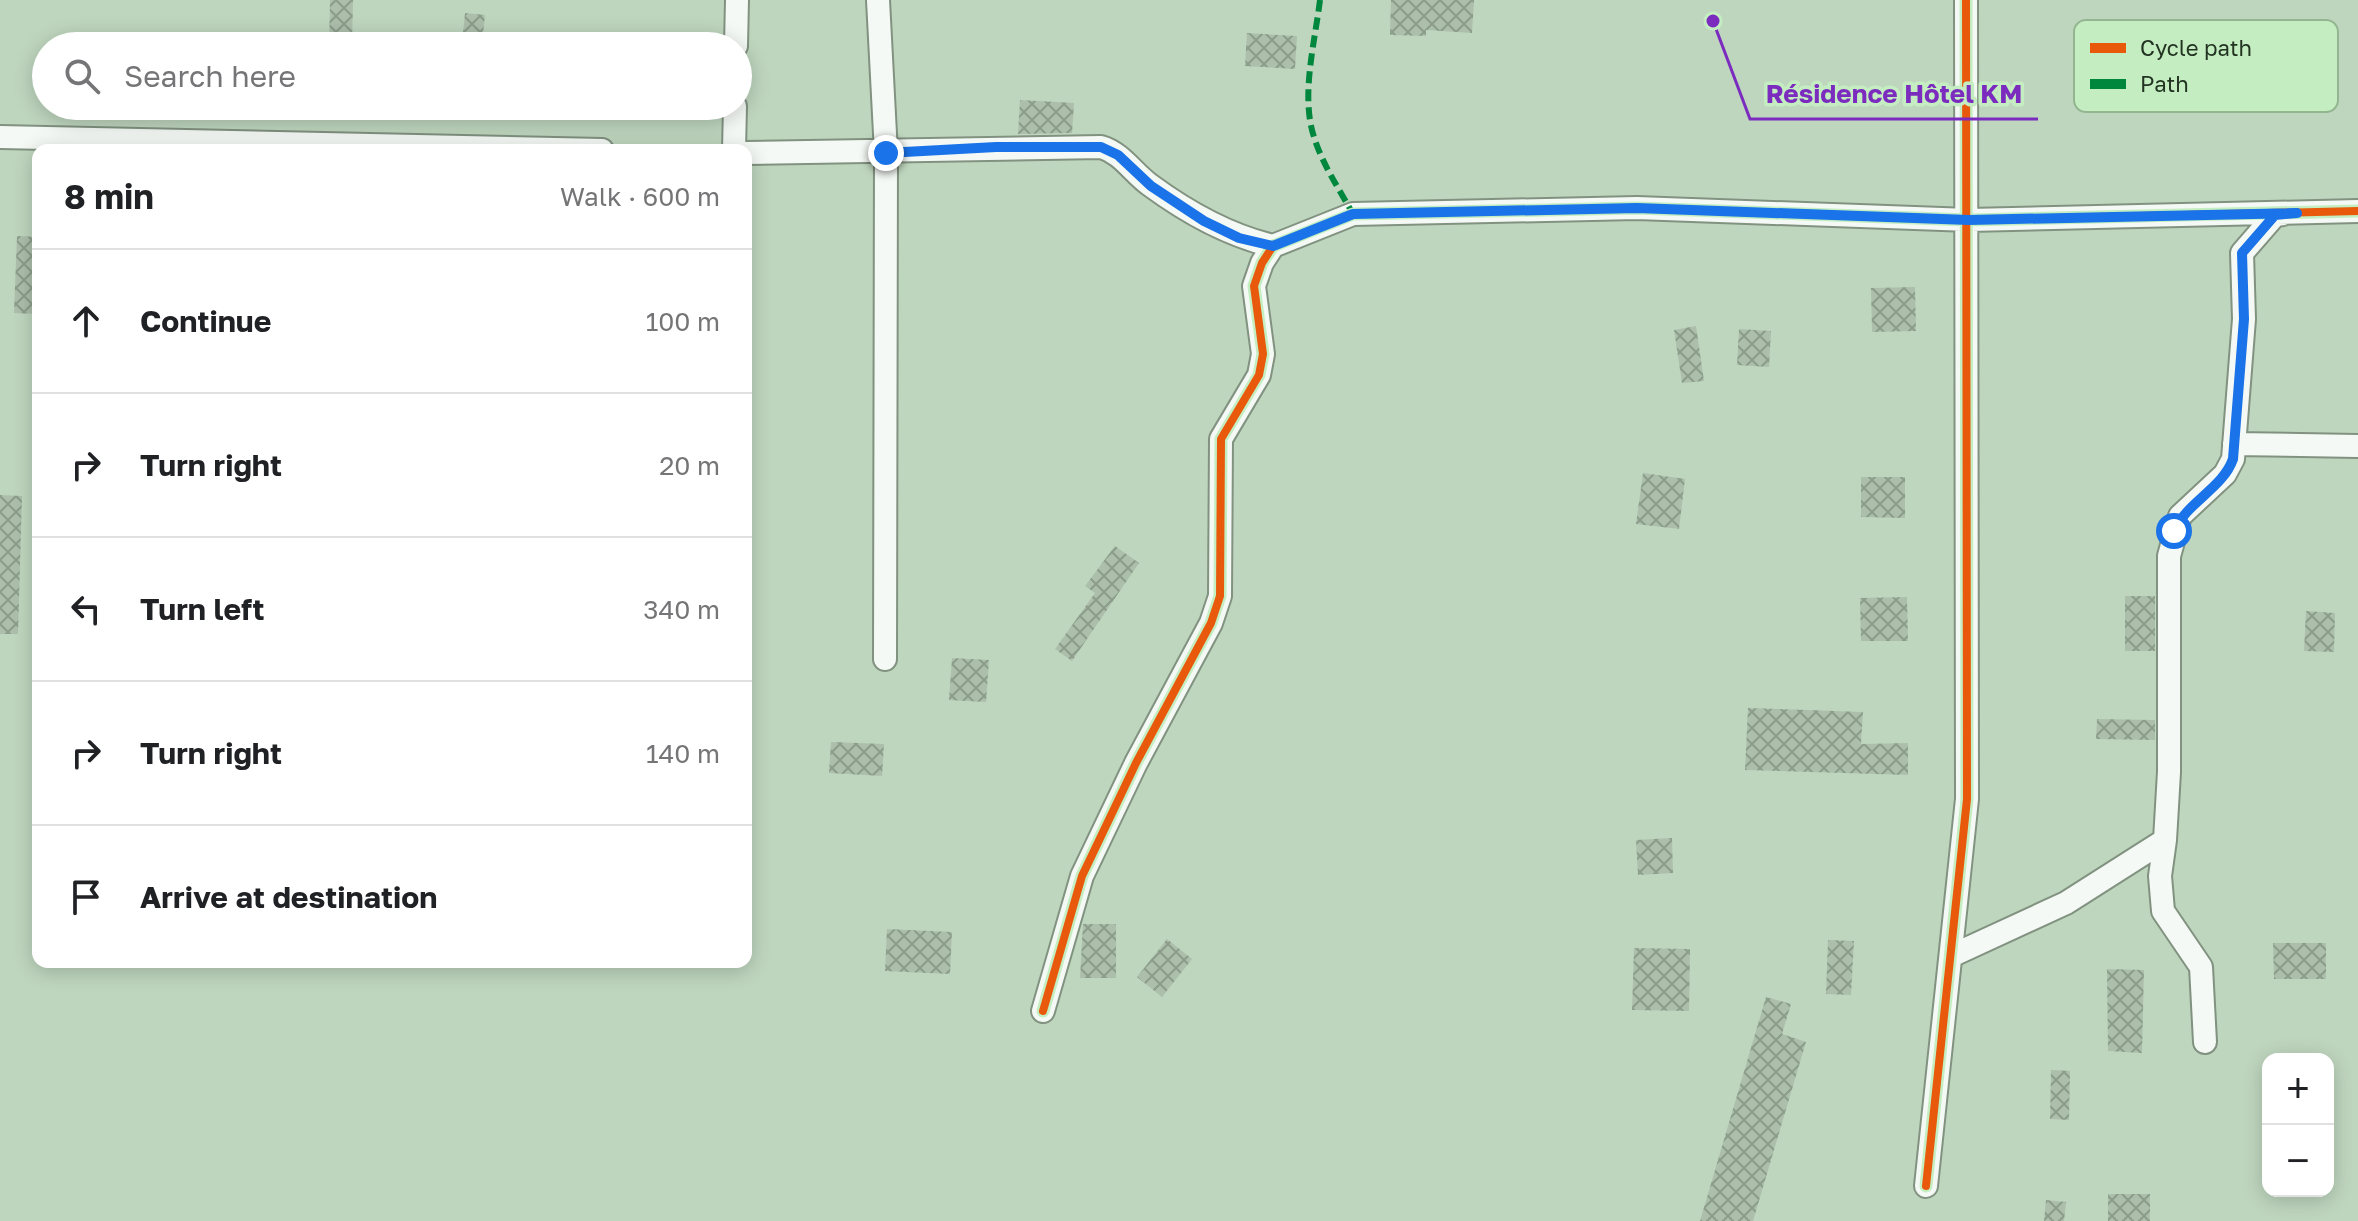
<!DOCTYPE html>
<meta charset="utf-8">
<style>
:root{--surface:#fff;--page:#f2f2f2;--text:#202124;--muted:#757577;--line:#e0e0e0}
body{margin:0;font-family:"Golos Text",sans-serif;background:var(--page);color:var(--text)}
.controls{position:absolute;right:24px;bottom:24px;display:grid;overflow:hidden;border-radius:16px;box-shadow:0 4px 20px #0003}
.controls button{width:72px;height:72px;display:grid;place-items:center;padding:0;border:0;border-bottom:2px solid var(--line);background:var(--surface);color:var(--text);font:40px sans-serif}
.stop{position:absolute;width:24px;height:24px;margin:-18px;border:6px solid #1a73e8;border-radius:50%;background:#fff}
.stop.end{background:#1a73e8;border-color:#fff;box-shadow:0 2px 8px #0008}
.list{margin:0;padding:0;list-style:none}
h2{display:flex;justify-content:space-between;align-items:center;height:104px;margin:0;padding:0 32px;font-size:34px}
h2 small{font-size:26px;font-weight:400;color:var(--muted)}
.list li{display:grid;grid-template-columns:52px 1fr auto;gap:24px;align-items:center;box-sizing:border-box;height:144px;padding:0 32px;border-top:2px solid var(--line)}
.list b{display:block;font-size:30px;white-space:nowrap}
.list em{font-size:26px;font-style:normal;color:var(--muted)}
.icon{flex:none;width:44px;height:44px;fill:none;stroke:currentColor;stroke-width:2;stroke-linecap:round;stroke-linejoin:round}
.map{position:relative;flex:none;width:2358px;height:1221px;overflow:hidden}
.search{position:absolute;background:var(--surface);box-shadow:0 4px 20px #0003;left:32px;top:32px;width:720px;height:88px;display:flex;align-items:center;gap:20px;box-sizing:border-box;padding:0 28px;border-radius:44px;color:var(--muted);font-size:30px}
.panel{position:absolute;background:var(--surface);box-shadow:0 4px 20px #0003;left:32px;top:144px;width:720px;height:824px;border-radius:16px}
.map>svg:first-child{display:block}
.building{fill:url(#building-cross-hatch)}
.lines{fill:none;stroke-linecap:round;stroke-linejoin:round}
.minor-casing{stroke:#819280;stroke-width:26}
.minor{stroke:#f5f9f5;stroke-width:22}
.quiet{stroke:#00873e;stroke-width:6;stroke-dasharray:12 6;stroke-linecap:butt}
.cycleway-casing{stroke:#c4eec1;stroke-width:13}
.cycleway{stroke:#e8590c;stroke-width:8}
.route{stroke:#1a73e8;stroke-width:10}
.key{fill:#c4eec1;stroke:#93b691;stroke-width:2}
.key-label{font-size:22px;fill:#223321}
.leader{fill:none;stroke:#7b2cbf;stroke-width:3}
.callout-dot{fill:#7b2cbf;stroke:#c4eec1;stroke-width:3}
.callout-label{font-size:26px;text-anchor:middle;font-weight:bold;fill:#7b2cbf;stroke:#c4eec1;stroke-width:7;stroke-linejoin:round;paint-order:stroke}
</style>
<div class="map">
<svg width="2358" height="1221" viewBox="0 0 2358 1221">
<defs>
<pattern id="building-cross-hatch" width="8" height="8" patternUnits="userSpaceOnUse" patternTransform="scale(2)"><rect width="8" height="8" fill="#acbfab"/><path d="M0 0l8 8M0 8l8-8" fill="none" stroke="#8c9c8b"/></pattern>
</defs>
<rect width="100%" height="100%" fill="#bfd6be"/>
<path class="building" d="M330,0H353L352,46H329Z
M1391,0H1474L1472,33L1426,30V36L1390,35Z
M465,13L485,15L482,44L462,42Z
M1247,33L1297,36L1295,69L1245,66Z
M1020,100L1074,103L1072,133L1018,134Z
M17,236L38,237L37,314L14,313Z
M1915,287L1916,331L1872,332L1871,288Z
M1696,326L1704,381L1682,383L1674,330Z
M1739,329L1771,331L1769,367L1737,365Z
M1643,473L1685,479L1679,529L1636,524Z
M1861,477H1905V518L1861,517Z
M0,495L22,496L18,634H0Z
M1115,546L1139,563L1072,661L1055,649L1095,593L1085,586Z
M2125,596H2155V651H2125Z
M1907,597L1908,641H1861L1860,598Z
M2306,611L2335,613L2334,652L2304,651Z
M952,658L989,660L986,702L949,700Z
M1748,708L1863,712L1861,744L1908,743V775L1745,770Z
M2097,719L2155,720V740L2096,739Z
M831,742L884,744L882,776L829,773Z
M1672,838L1673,873L1638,875L1636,840Z
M1083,924H1116V978H1080Z
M887,929L952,932L950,974L885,971Z
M1167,939L1192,959L1162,997L1137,977Z
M1828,940L1854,941L1851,995L1826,994Z
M2273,943H2326V979H2274Z
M1634,948L1690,949L1689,1011L1632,1010Z
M2107,969L2144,970L2142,1053L2108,1051Z
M1766,997L1791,1004L1782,1034L1806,1042L1753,1221H1700Z
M2051,1070L2070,1071L2069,1120L2050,1119Z
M2108,1194H2150V1221H2108Z
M2046,1200L2066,1202L2064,1221H2044Z"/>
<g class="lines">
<defs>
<path id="minor" d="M878,0L886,153L885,659
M736,46L737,0
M0,137L602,150
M734,150L735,106
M746,153L1101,147C1122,153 1133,173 1150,185C1188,213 1227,235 1273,246
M2234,444L2358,446
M2165,840L2160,876L2163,911L2201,967L2205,1042
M1951,956L2066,903L2165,840L2169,772V556L2180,516L2225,474L2233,459L2244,319L2242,253L2275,215L2283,214
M1043,1011L1082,876L1136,763L1211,623L1220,596L1221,439L1259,375L1263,354L1254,286L1262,263L1273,246L1353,214L1637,208L1969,220L2358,211
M1926,1186L1967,799L1966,0"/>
</defs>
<use href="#minor" class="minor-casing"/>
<use href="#minor" class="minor"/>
<path class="quiet" d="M1320,0C1315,41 1302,90 1312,130C1320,161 1338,187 1353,214"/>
<defs>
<path id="cycleway" d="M1043,1011L1082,876L1136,763L1211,623L1220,596L1221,439L1259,375L1263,354L1254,286L1262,263L1273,246L1353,214L1637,208L1969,220L2358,211
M1926,1186L1967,799L1966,0"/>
</defs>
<use href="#cycleway" class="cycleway-casing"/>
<use href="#cycleway" class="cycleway"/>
</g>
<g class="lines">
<path class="route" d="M886,153L996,147H1101L1118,155L1151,186L1204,221L1239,238L1273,246L1353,214L1637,208L1969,220L2297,213L2275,215L2242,253L2244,319L2233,459C2223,488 2187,502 2174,531"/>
</g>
<rect x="2074" y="20" width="264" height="92" rx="12" class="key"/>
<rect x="2090" y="43" width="36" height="10" fill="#e8590c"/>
<rect x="2090" y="79" width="36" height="10" fill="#00873e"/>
<g class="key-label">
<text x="2140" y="56">Cycle path</text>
<text x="2140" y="92">Path</text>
</g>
<path class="leader" d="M1713 21L1750 119H2038"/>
<circle class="callout-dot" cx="1713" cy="21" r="8"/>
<g class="callout-label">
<text x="1894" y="103">Résidence Hôtel KM</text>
</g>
</svg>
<div class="controls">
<button>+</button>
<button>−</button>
</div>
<div class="stop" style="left:2174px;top:531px"></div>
<div class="stop end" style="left:886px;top:153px"></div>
<div class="search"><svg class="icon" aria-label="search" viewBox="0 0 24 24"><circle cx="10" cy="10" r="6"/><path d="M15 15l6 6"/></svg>Search here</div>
<section class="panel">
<h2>8 min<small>Walk · 600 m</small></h2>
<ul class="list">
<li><svg class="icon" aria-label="ahead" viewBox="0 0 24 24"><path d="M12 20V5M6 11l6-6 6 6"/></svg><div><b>Continue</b></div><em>100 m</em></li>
<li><svg class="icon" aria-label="right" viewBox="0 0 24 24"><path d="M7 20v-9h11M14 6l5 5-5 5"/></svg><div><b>Turn right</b></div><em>20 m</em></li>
<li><svg class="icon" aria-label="left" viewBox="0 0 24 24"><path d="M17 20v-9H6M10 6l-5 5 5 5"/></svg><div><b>Turn left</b></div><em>340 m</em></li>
<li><svg class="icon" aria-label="right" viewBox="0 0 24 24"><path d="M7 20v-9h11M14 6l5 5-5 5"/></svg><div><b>Turn right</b></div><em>140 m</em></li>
<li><svg class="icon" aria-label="arrive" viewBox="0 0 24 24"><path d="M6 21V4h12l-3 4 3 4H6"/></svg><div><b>Arrive at destination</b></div></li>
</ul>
</section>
</div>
